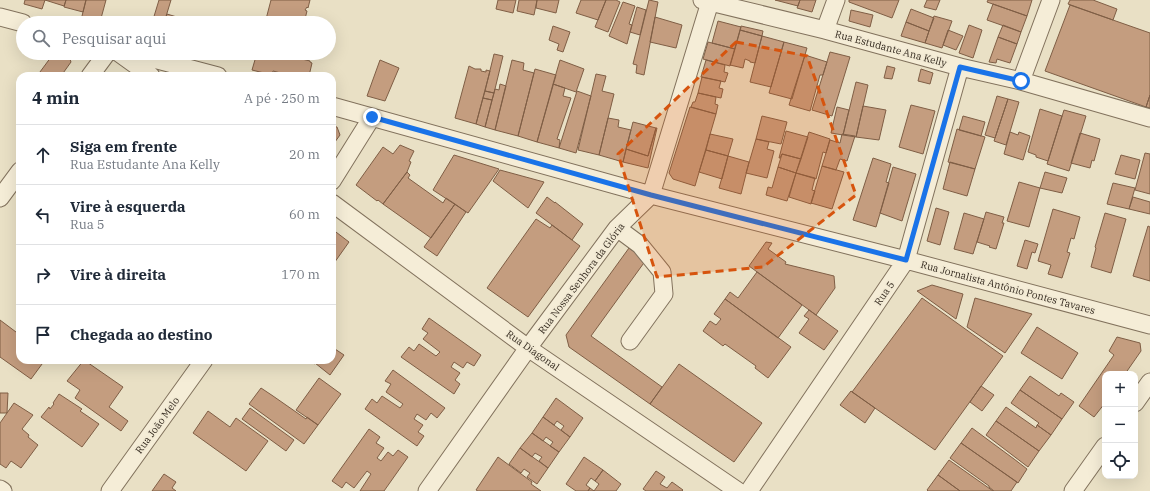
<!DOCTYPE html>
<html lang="pt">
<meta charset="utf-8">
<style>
:root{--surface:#fff;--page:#f2f2f3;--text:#1f2937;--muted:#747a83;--line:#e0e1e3}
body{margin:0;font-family:"IBM Plex Serif",serif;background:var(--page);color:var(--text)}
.controls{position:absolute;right:12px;bottom:12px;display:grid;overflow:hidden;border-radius:8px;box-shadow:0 4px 16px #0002}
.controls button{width:36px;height:36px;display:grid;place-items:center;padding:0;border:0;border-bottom:1px solid var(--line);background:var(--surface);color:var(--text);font:20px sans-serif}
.stop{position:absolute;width:12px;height:12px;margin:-9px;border:3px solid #1a73e8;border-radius:50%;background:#fff}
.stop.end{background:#1a73e8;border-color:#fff;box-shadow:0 1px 4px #0008}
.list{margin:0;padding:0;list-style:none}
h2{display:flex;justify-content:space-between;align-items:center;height:52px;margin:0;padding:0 16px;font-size:17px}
h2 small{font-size:13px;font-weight:400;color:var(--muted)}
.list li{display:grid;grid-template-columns:26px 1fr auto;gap:12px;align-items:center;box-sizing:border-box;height:60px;padding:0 16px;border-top:1px solid var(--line)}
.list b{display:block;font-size:15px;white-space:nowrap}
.list p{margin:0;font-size:13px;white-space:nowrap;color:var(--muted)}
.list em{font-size:13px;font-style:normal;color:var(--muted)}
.icon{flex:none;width:22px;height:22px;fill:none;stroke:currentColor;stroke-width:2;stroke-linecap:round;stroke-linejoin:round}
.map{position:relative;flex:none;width:1150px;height:491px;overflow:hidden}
.search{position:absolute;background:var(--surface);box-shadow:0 4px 16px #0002;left:16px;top:16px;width:320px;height:44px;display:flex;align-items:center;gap:10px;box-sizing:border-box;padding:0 14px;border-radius:22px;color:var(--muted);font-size:15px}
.panel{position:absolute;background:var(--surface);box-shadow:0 4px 16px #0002;left:16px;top:72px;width:320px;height:292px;border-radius:12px}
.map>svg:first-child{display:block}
.building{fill:#c49d7f;stroke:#7f5e45}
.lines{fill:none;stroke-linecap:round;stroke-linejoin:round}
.minor-casing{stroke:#82725d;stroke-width:19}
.minor{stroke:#f5edd7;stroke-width:17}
.route{stroke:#1a73e8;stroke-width:5}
.marked{fill:#d6540e;fill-opacity:0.2;stroke:#d6540e;stroke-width:3;stroke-dasharray:8 5;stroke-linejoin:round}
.labels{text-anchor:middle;stroke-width:3.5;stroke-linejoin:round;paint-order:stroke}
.street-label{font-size:10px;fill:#342a1f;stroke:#f2ead4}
</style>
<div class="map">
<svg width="1150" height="491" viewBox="0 0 1150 491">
<rect width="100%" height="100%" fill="#e9e0c5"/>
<path class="building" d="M25,0H45L42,9L24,4Z
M45,0H66L64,6Z
M66,0H86L83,12L64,7Z
M86,0H106L100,22L93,20L92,22L81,20Z
M159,0H171L164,23H152Z
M271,0H310L308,8L307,7L305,10L307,11L304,23H265Z
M498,0H516L513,13L496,9Z
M519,0H537L534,15L517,11Z
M537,0H559L556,13L536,8Z
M581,0H606L598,20L576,13Z
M606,0H616L620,2L608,32L595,27Z
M649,0L658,2L644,75L636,73L637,65L633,64Z
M775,0H800L798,6Z
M800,0H816L812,12L797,8Z
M849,0H899L892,18L849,2Z
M927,0H940L936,10L924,7Z
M988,0H1032L1027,16L987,2Z
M1070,0H1093L1117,9L1113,20L1068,4Z
M623,2L635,6L629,24L632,25L627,44L609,36Z
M993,4L1027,16L1021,32L987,20Z
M1070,5L1150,33V95L1146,107L1045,71Z
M637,7L646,10L640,35L630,32Z
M911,9L934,18L929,31L906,22Z
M851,10L873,15L870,27L849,21Z
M167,14L180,18L178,23H164Z
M934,16L952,21L942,48L925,43Z
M655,17L682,25L676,48L650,42Z
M718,21L741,27L735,49L712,43Z
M906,22L929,31L925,43L901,36Z
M969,25L982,30L973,58L959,53Z
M1003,25L1021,32L1017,44L998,37Z
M553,26L570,32L563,52L557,50L559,44L549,40Z
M741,26L763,31L762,36L740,30Z
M740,30L762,36L755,63L750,62V61L745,59L743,68L730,65Z
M948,30L963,36L956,50L943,45Z
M762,36L784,42L771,87L750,82Z
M998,37L1017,44L1010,63L997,59L996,63L989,62Z
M708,42L735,49L730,66L703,59Z
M784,42L807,48L792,99L769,93Z
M830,52L850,57L832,116L812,110Z
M54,53L68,54L71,62L61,76H37Z
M257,53H279V55L285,57L286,55L310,61V62L312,63L309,76H292L273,71L272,75L252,70Z
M494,54L503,56L494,93L485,91Z
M805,55L827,62L823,75H820L810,111L789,105Z
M380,60L399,68L385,101L367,96Z
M512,60L524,63L523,70L534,73L518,136L495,130Z
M560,60L584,69L576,92L553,84Z
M706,60L725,65L724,72L728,73L725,82L701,77Z
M469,66L475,69H481V71L486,72V70L490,71L476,124L455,118Z
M887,66L895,68L892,79L884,78Z
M535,69L556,75L537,142L518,136Z
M921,69L933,73L930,84L918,81Z
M596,74L606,76L602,91L614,94L599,155L578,150Z
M702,77L721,81L719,88L723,89L721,98L698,93Z
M856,82L868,85L856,137L843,135Z
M500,84L506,86L495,130L485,127L495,89L499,90Z
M553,84L565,88L563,96L571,98L557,139L560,140L559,148L537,142Z
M485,91L494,93L492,100L483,98Z
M577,91L591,96L576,153L559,148Z
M698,93L716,97L715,104L718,105L716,114L691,107L693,102H695Z
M1150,95V108L1146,107Z
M997,96L1008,99L995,138L985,135Z
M483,98L492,100L485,127L476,124Z
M1008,99L1019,102L1006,145L994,141Z
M911,105L935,111L923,154L899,147Z
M863,106L886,110L879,140L856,137Z
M690,107L716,114L695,186L673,179L669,173Z
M837,107L849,110L843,135L831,133Z
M1040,109L1062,116L1048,161L1036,157V155L1028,152Z
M1064,110L1086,116L1069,171L1047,164Z
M762,116L787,122L781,144L756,139Z
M963,116L985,122L981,136L959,130Z
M608,118L619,120L618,127L631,130L623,162L599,155Z
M633,122L656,128L648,156L626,149Z
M332,126L337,127L340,135L332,146Z
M656,128H657L648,168L623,162L626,149L648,156Z
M957,129L985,137L975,169L948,162Z
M786,131L808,137L801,159L782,154L780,158H779Z
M809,132L830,139L826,153L823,152L816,179L796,173Z
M1010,132L1018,135L1019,132L1030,136L1023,160L1004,154Z
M1080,133L1100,139L1094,161L1092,160L1090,168L1071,163Z
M710,134L733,139L728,156L706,150Z
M842,134L855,136L847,161L840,159L836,170L822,166L830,140L840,143Z
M756,139L769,142L767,149L774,151L767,178L746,173Z
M400,145L414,151L409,161L411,162L407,172L383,204L378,200L377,201L356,185L383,147L393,154Z
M706,150L728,156L722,179L699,172Z
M1145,153L1150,154V194L1135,190Z
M782,154L801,159L796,173L778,167Z
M454,155L499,169L468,213L433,190Z
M1121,155L1140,160L1135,179L1115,174Z
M728,156L749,162L741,194L719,188Z
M873,158L891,164L886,182L889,183L876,227L853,220Z
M950,162L975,169L967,196L943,189Z
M822,166L844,172L832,209L811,203Z
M778,167L796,173L787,201L766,195L768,187L772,188Z
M893,167L916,174L902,221L880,213Z
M500,170L544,182L528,208L493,181Z
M407,172L410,175L408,178L443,203L446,198L455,204L431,238L383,204Z
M1045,172L1067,178L1062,193L1040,188Z
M796,173L815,178L812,190L815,191L811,204L789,197Z
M1019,182L1040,188L1029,227L1007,221Z
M1113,183L1135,188L1129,209L1107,204Z
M547,197L555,203V202L583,224L572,240L536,213Z
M1133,197L1150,202V214L1129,209Z
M455,204L466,212L437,256L424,247Z
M936,208L949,212L940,245L927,241Z
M1053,209L1080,217L1074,239L1071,238L1067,252L1070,253L1062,278L1048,274L1051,265L1038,261Z
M986,212L1004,217L1002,223H1004L996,249L989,247L990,246L977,242Z
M964,213L984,219L973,254L954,249Z
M1105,213L1126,219L1111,273L1091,267L1096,248L1095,247Z
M536,219L550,228L552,225L580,246L528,317L487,288Z
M1148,226L1150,227V281L1133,276Z
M332,229L349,242L332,266Z
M1025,240L1038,244L1035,253L1032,252L1027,269L1017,266Z
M766,242L772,243L768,249L786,262L785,264L834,276L835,288L816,315L749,266Z
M629,248L646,260L591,336L662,387L650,404L569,347L566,335Z
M757,272L802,305L778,338L725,299L730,292L738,298Z
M932,285L963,294L956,319L917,291Z
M922,298L1003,356L935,450L852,392Z
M975,298L1032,314L1005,353L967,327Z
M725,299L791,347L768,378L755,368L756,366L725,344L723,346L703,331L710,321L716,325L721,319L714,314Z
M809,310L838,331L824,350L799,333L809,319L804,316Z
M429,318L481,355L474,366L467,362L463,368L454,362L451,367L460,373L455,380L460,384L454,394L401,357L409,347L414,351L419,344L436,356L440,352L423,339L428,333L422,329Z
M0,320L20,335V360H45L31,379L0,357Z
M1037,327L1078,353L1062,379L1021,353Z
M1117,337L1140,343L1141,351L1125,374H1105V403L1094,417L1079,406L1114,355L1109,351Z
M332,347L344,355L330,375L315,363V364L309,360H332Z
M84,360L123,387L109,407L128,421L121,431L75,398L80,390L67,381Z
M679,364L762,423L734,462L650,404Z
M393,370L445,408L437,418L431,413L426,420L417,414L414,419L423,425L418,432L424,436L417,446L365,409L372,399L377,403L382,396L400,408L403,404L386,392L391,384L385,381Z
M1030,376L1059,396L1061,393L1074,402L1062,419L1020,390Z
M319,378L341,394L318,425L296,410Z
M981,386L994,395L982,411L970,402Z
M261,388L273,396L306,419L307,417L318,425L304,444L249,404Z
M1020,390L1062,419L1051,435L1037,425L1039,423L1011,403Z
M851,391L875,408L865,423L840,405Z
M0,393H8L7,413H0Z
M59,394L82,409L80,411L99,424L82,447L41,417L49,407L50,409L54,404L53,403Z
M556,398L583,418L570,437L561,430L564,426L557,421L554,425L543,417Z
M14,403L33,415L22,429L29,435L28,437L38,445L21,468L11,461L6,468L0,464V423Z
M1006,407L1036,428L1037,425L1051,435L1039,451L996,421Z
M250,408L294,440L286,451L242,419Z
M208,411L230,427L236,418L268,441L246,471L193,433Z
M543,417L570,437L559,452L550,446L553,442L546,437L543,441L532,433Z
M996,421L1039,451L1028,467L986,435Z
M972,428L1014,459L1027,469L1018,483L961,443Z
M369,429L380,437L376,443L384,448L377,458L381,461L388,452L393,456L398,450L408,457L384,491H360L371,474L367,471L354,488L346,482L342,488L332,481Z
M532,433L559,452L548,468L539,461L542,457L535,453L532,457L520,448Z
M961,443L1017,482L1011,491H994L989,487V486L950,458Z
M520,448L548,468L537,484L527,477L530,473L524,469L521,473L509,464Z
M498,457L532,482L531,484L541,491H478L476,490Z
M584,457L603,470L595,481L591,478L586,485L590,488L588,491H576L566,484Z
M949,460L993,491H960L938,475Z
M603,470L621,484L616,491H588L590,488L594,491L599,484L595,481Z
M656,471L665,477L660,484L667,488L672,482L683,490L682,491H646L643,489Z
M164,474L176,482L172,488L176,491H152Z
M938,475L960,491H928L927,490Z"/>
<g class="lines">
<defs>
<path id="minor" d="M702,0L825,30L960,67L1021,81L1150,118
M0,17L23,23
M825,30L836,0
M119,53L151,76
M131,53L218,76
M90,76L107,53
M1021,81L1051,0
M332,106L651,195L906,260L1150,325
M332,181L372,117
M0,198L20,171
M332,203L528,348L738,491
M617,228L640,245L662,272L664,294L630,341
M1135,403L1150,382
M0,489L3,491
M110,491L204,360
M427,491L528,348L617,228L651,195L710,2
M749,491L906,260L960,67
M1073,491L1105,446"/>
</defs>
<use href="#minor" class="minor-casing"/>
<use href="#minor" class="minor"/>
</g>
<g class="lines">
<path class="route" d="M372,117L651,195L906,260L960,67L1021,81"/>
</g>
<path class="marked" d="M736,42L807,56L856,195L763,267L657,277L618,154Z"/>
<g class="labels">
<g class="street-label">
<text transform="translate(891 48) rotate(15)" y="4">Rua Estudante Ana Kelly</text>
<text transform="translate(581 278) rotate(-53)" y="4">Rua Nossa Senhora da Glória</text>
<text transform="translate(1008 287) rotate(15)" y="4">Rua Jornalista Antônio Pontes Tavares</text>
<text transform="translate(884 293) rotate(-56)" y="4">Rua 5</text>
<text transform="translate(533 350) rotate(35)" y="4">Rua Diagonal</text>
<text transform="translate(157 425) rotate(-54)" y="4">Rua João Melo</text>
</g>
</g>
</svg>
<div class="controls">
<button>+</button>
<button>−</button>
<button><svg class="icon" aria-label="locate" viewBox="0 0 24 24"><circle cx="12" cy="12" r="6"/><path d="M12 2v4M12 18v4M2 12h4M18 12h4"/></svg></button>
</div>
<div class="stop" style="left:1021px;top:81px"></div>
<div class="stop end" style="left:372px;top:117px"></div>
<div class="search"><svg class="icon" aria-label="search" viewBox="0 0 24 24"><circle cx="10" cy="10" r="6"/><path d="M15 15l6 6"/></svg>Pesquisar aqui</div>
<section class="panel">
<h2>4 min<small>A pé · 250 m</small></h2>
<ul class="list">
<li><svg class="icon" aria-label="ahead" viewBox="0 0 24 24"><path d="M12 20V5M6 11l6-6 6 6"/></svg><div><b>Siga em frente</b><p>Rua Estudante Ana Kelly</p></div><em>20 m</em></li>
<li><svg class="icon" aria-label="left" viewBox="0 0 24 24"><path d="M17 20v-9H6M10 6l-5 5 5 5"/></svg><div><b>Vire à esquerda</b><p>Rua 5</p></div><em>60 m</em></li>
<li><svg class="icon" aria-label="right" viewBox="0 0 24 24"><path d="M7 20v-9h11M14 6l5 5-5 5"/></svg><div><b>Vire à direita</b></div><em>170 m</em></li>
<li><svg class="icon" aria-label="arrive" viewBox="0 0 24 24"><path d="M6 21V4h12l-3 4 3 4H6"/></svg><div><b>Chegada ao destino</b></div></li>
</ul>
</section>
</div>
